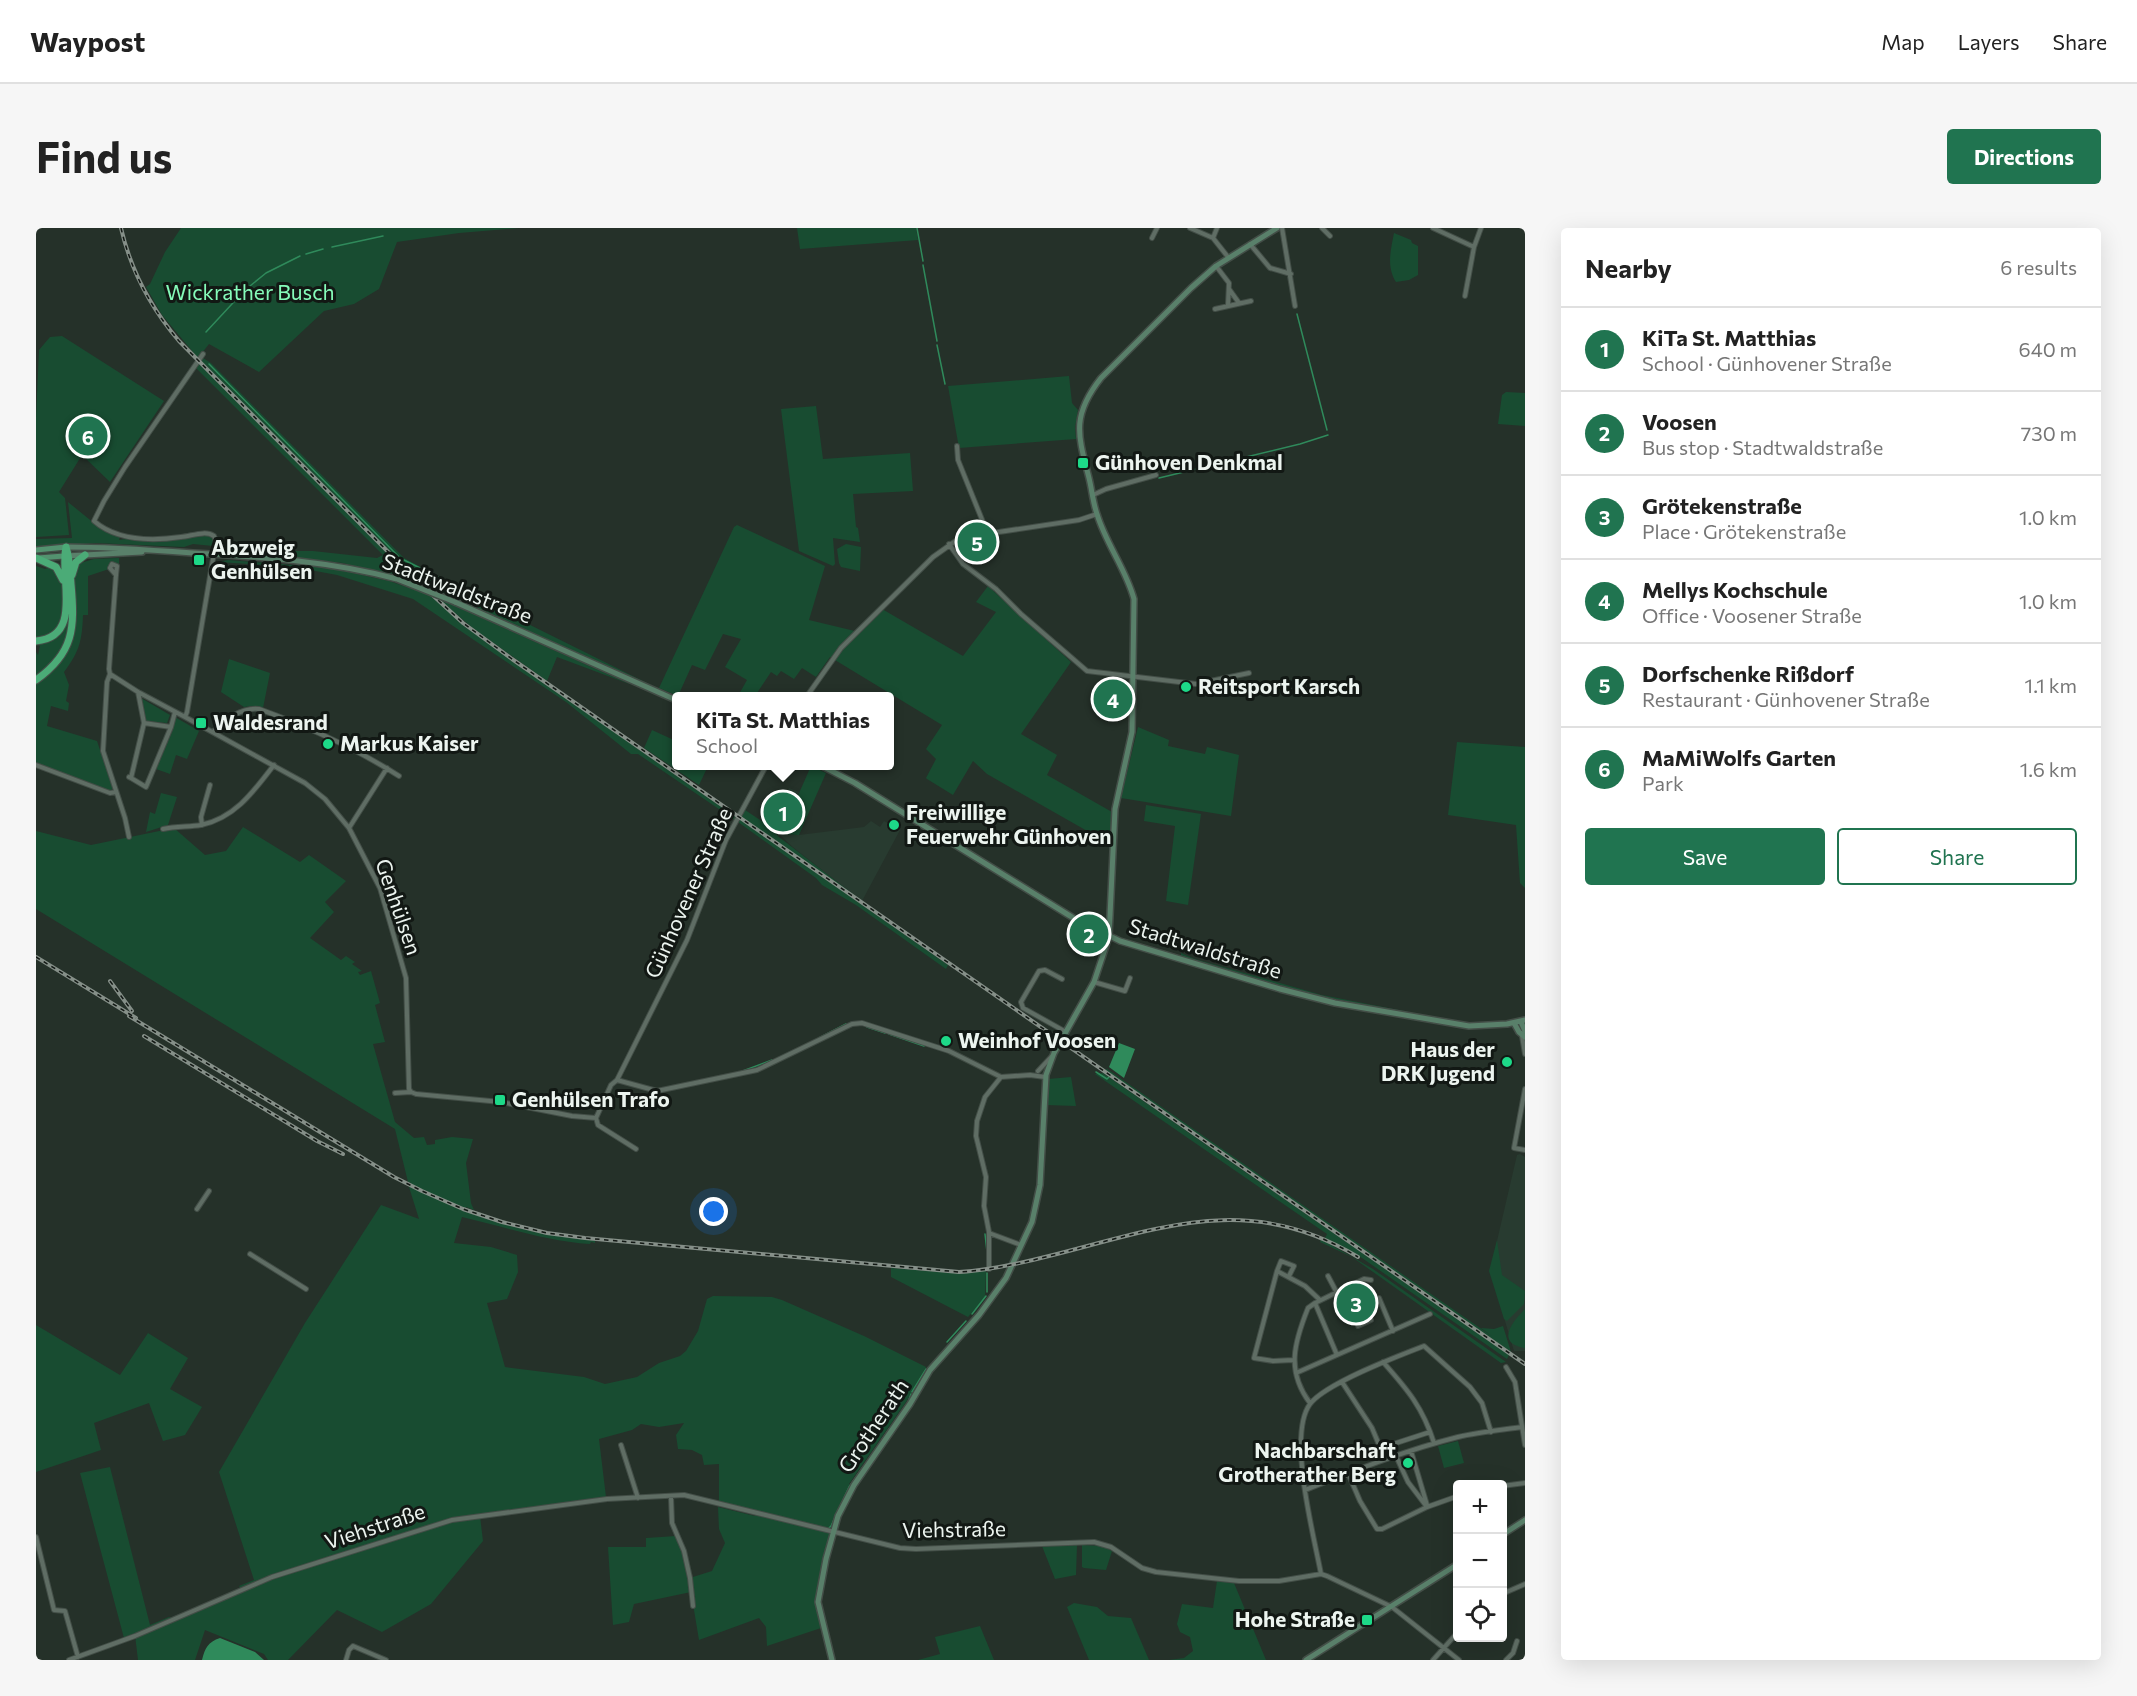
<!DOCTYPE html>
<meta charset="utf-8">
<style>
:root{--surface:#fff;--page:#f6f6f6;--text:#222;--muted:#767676;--line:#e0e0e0;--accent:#207450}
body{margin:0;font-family:Commissioner,sans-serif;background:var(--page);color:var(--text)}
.controls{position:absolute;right:18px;bottom:18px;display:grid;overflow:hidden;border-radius:6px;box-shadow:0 6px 24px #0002}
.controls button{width:54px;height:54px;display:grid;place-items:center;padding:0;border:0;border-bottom:2px solid var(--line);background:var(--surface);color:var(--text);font:30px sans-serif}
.you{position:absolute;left:678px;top:984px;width:21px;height:21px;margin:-15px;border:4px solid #fff;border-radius:50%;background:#1a73e8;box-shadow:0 0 0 9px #1a73e833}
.badge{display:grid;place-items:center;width:39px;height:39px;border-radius:50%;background:var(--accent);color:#fff;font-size:20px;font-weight:700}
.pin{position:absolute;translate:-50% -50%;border:3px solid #fff;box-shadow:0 2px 6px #0006}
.popup{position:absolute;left:636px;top:464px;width:222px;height:78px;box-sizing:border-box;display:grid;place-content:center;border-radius:6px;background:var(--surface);filter:drop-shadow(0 2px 4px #0005);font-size:20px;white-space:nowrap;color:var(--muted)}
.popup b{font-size:22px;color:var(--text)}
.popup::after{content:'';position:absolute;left:50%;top:100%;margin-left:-12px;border:12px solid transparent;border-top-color:var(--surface)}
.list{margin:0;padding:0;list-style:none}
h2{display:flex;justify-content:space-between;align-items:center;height:78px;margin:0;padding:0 24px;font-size:26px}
h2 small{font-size:20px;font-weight:400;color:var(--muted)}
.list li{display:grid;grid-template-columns:39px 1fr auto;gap:18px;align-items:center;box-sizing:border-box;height:84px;padding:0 24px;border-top:2px solid var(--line)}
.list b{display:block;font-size:22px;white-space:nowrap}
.list p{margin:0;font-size:20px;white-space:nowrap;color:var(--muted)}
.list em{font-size:20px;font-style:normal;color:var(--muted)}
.actions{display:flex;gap:12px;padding:18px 24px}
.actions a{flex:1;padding:14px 0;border:2px solid var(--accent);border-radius:6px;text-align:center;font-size:21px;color:var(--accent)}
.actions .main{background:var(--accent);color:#fff}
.icon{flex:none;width:33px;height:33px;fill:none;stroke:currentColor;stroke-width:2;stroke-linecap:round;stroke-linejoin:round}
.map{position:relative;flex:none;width:1489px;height:1432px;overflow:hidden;border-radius:6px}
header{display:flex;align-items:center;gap:36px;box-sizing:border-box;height:84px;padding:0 30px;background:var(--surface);border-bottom:2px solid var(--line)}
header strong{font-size:28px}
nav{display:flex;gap:33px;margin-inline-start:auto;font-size:21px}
.intro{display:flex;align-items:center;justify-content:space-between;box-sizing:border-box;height:144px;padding:0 36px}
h1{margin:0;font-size:42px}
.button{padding:15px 27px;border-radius:6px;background:var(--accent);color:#fff;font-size:21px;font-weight:700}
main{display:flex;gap:36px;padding:0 36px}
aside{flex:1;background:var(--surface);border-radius:6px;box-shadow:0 6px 24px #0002}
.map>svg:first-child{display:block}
.built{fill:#283b30}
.green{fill:#184c31}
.water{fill:#2f8a5b}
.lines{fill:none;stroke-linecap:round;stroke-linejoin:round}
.stream{stroke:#2f8a5b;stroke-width:1.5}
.street-casing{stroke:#434e47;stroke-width:6}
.secondary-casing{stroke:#434e47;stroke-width:8}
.primary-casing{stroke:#434e47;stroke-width:8}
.highway-casing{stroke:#434e47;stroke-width:9}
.street{stroke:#5f6d64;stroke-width:4}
.secondary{stroke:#59806a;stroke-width:5}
.primary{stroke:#53926f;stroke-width:5}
.highway{stroke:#4bab77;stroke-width:7}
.rail-casing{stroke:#858f88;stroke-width:4}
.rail{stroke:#121814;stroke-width:1.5;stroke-dasharray:4.5;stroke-linecap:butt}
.secondary-bridge-casing{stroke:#434e47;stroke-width:8;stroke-linecap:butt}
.secondary-bridge{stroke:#59806a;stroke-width:5}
.poi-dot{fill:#1dd988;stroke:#121814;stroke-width:2}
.labels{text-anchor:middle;stroke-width:6;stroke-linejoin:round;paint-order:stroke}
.park-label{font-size:21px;fill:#85fbb9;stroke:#121814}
.poi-label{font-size:21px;font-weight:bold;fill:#ecf4ef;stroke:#121814;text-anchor:start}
.street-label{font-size:21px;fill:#ecf4ef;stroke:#121814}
</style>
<header>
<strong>Waypost</strong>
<nav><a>Map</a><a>Layers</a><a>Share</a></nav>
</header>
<div class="intro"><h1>Find us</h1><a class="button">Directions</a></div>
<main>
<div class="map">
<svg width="1489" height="1432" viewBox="0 0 1489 1432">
<rect width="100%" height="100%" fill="#253129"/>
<path class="built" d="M164,133L194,163L385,355L380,353L350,324L204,179L162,135Z
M753,560L763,564L746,606L763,607L828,599L835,593L844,599L848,593L864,602L826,673L758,620L733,597L739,584L738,581L729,576L731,571L739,574L742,569L748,571Z
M1484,926L1489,929V1123H1478L1454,1043L1481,927Z"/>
<path class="green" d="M145,0H483L423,5L361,14L343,61L318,76L288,83L223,144L173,116L162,130L126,87L110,59L114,56L129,24Z
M761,0H880L882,12L764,21Z
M1358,5L1375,12L1376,15L1382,18V47L1373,52L1360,54C1350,38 1355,21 1358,5Z
M26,108L128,173L74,254L46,227L23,264L29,270L33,307L0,309V190L3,122L14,109Z
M167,130L175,135L368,330L454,377L617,458L385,355L164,133Z
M162,135L350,324L380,353L307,335L185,321L183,319L186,314L226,317L253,323H277L341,330L347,327L159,139Z
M1033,148L1036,175L1042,182L1039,199L1040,211L923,220L912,158Z
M1470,164L1489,165V198L1462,196L1466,167Z
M780,178L787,231L874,225L877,263L817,266L820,299L822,300L824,314L797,310L799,336L797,338L763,323L745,181Z
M32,274L64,300L84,309L83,312C103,308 124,313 145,311C155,310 169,303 177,310V318L157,316L148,319L60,315L0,319V311L36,310Z
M701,297L789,338L773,392L823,404L846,381L927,428L960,384L940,374L952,358L1035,434L985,506L1021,527L1011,547L1076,584L1074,616L951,546L937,533L917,567L891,551L890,550L900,531L890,521L906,497L794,429L780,449L766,440L758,451L745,443L741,448L735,444L719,468H702L711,452L689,439L705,411L687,406L669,442L656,437L642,468L623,460L698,299Z
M810,316L825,319L824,343L805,339L803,335L801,321Z
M83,330V336L75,335L73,341L52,348V387H47C46,412 44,423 28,444L33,457L30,473L33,475L32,483L15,478L11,498L61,513L77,561L73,563L0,537V456C34,431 40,415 39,373C38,360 37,349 41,336L58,331Z
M192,332L294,340L353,353L394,367L465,425L700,589L699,592L602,526H595L530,474L377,371L301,347L258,339L182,334Z
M0,338L9,341L16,338L26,352V386L23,398L13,407L0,410Z
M32,371L35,395L27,424L0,451V424L2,427L4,418L0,416L21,407Z
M402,371L410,374L596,457L521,429L511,453L438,401Z
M193,431L234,445L227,480L216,478L208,479L185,464Z
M105,470L134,487L131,495L110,493Z
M139,489L163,503L151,531L140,527L134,546L120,541L136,504Z
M1102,499L1133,512L1132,518L1169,526L1171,519L1203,527L1195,588L1085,570Z
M616,502L640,513V538H672L663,557L608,520Z
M1421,514L1489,519V660L1484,655L1480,597L1412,587Z
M775,538L790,545L763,607L745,606Z
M125,565L141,569L132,597L110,604L114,584L119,586Z
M1110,577L1165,586L1152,677L1130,673L1139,598L1108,593Z
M709,582L732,597L743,609L826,673L705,589Z
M704,591L912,737L910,741L820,677L786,657L780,650L702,594Z
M207,599L264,634L273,627L310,653L289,674L298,684L274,710L305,732L310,728L319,734L316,736L326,743L322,744L324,747L335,743L344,775L339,777L349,814L337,816L359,894L378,910L388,909L391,917L399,916V912L416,909L437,911L430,935L435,975L438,982L430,979L429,983C470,999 515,1009 559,1012V1015L555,1014L554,1016C510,1013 469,999 426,989L418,1015L455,1019L481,1027L482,1044L471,1071L451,1075L469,1139L548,1149L569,1156L601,1149L623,1135L644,1128L650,1123L662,1103L671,1071L677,1068L736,1069L746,1072L828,1108L890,1139L870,1174L813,1256L815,1258C793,1301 774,1351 785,1400L731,1418L730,1399L723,1390L663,1412L655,1364L598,1376L593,1394L577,1397L572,1319H610V1310L640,1308L648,1328L656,1361L657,1349L676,1343L689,1315L683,1301L682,1279L719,1288L720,1283L683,1273V1236L668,1237L666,1227L656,1222L642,1221L640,1207L648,1195L623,1199L605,1196L596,1202L563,1211L570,1269L444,1288L447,1313L395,1376L346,1404L301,1382L252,1432H232L228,1426L169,1402L159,1432H102L99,1407L88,1410L44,1245L74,1239L114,1397L133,1389L140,1391L206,1362L203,1358L218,1352L183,1244L269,1095L345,977L383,991L373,959L375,955L372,954L359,901L0,681V603L55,617L138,600L169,627L190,623Z
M1145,725L1159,731L1286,767L1383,786L1381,788L1257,762L1145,729Z
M1071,841L1457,1109L1445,1100L1458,1101L1467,1098L1475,1124L1069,842Z
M1067,845L1473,1127L1471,1131L1326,1030L1289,1010L1291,1006L1059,846Z
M1035,849L1040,878L1010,877L1012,851Z
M1285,1011L1337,1041L1470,1134L1465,1135L1316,1029L1284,1014Z
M1461,1012L1466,1047L1489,1063L1488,1076L1471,1093L1468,1091L1453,1043Z
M855,1040L919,1045L950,1041L949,1070L932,1089L855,1049Z
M1489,1081V1120C1459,1115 1476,1094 1489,1081Z
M0,1097L84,1147L112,1105L152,1130L134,1161L166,1179L149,1207L127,1213L113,1175L58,1195L65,1222L0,1244Z
M1422,1213L1428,1235L1408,1240L1402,1218Z
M1041,1317L1040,1347L1019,1351L1006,1318Z
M1046,1317L1067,1318L1076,1323L1070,1342L1048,1340L1046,1339Z
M1181,1353L1198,1355L1230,1432H1133L1148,1430L1157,1423L1154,1409L1144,1404L1141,1396L1146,1376L1177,1380Z
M1038,1375L1061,1379L1072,1388L1095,1390L1113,1432H1053L1031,1379Z
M944,1398L958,1432H882L904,1426L899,1409Z"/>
<path class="water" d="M1083,815L1099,821L1088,850L1073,839Z
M184,1410L219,1424L228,1432H166C169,1420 172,1414 184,1410Z"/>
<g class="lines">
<path class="stream" d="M881,0L887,33
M296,19L347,8
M270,26L287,21
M887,37L901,113
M214,58L230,45L264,28
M1261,86L1291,202
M170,104L208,63
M901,117L909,156
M173,136L364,330L398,347
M1123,250L1264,216L1292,207
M402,349L426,362
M831,799L849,805
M853,806L888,818
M783,810L810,796
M704,844L736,832
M1060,844L1071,851L1073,849
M949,1006L951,1024
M951,1064V1045
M936,1086L950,1068
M911,1114L930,1093
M876,1164L890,1141
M871,1177L875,1166
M846,1212L853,1201
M793,1300L795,1298L813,1259L827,1239"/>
<defs>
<path id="street" d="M1154,0L1177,10L1192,29
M1246,0L1259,78
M1286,0L1294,8
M1397,0L1438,19
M1116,10L1121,0
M1177,10L1181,0
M1214,16L1234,40L1255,46
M1180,38L1193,55L1192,77
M1193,61L1203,75
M1429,68L1438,19L1445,0
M1179,81L1215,73
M167,126L89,239L68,273L58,293C81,313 117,313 145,309C156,308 169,302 178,308L180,313L151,484L149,489L269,555L289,571L313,600L344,660L370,750L373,861L375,864
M921,218L922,232L951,304
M1057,267L1070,261L1120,247
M913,316L927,336L960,361L985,386L1051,443L1160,456L1213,445
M80,347L74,340L76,336L81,338L80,347L73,441L74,446L102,464L149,489
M74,446L71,454L67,523L89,590L93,609
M102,464L108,495L135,499L139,484
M771,468L805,420L897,329L921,312L936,308L1043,292L1061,286
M177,504C190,492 205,479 223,481C273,499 319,520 363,548
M0,537L74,565L80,564
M93,549L95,550L108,495
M95,550L110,559L135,499
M166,597L165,589L174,557
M313,600L351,540
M127,601C140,598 153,599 165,597C199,590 218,563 238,537
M1026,751L1009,742L1003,743L985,774L987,780L1030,804
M1058,754L1089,763L1094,750
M1486,808L1489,826
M1002,843L1016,828
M581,852L621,863L721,842L816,796L826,795L913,823L965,849L994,847L1009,849
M1489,861L1478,920L1489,922
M359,865L375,864L380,866L465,874L536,888L560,890
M560,890L575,857L581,852L651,712L690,612L730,538
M560,890L562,897L600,921
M161,981L173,963
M953,1005L985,1017
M214,1026L270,1061
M953,1041V1004L948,978L950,949L940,908L941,893L949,869L965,849
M1241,1043L1245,1033L1258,1038L1253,1048
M1292,1048L1301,1065
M1308,1061L1318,1084
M1343,1070L1357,1103
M1279,1075L1301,1127
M1322,1098L1335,1092L1329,1079L1318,1084L1324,1097
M1257,1132L1237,1133L1218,1130L1241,1043L1269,1058L1284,1072
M1347,1134C1372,1162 1387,1180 1398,1215
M1470,1139L1479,1154L1489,1217
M1260,1145L1394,1086
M1306,1154L1336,1200L1349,1231
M1274,1175C1250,1143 1258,1115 1272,1080L1279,1075L1328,1051L1335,1052
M585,1217L602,1270
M1345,1220L1394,1204
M1375,1223L1391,1277
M1360,1228L1372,1254L1391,1279
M1312,1245L1324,1273L1341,1301H1346L1391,1279L1422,1268
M1466,1258L1489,1255
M1269,1262C1320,1242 1370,1222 1422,1209C1443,1204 1465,1202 1486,1199
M635,1268L636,1295L648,1323L654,1350L657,1378
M0,1309L18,1382L29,1383L42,1429
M1285,1346C1278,1308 1251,1207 1274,1176C1290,1155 1362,1128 1388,1118L1434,1159L1446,1175L1455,1204
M1466,1366L1489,1356
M33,1432L99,1408L236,1349L416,1292L571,1271L648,1267L864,1320L880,1321L1058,1314L1075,1319L1106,1340L1120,1344L1203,1353H1243L1285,1346L1291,1348L1356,1379L1423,1432
M310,1432L313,1422L317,1418L350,1432
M1397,1432L1422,1404
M1470,1432L1477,1425L1481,1413"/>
<path id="secondary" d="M30,319C73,319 115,322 157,325C226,329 294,333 361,351
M29,328L106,324
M419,374L640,472
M786,538L819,555L1039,691L1084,713L1244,761L1299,775L1433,798L1471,796L1489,792
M1485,794L1489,803
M1478,795L1483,804L1489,809
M1466,1307L1489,1292
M796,1432L782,1374L790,1331L802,1288L818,1257L874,1176L894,1142L943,1087L970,1050L996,994L1004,957L1010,847L1018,825L1058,754L1073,709L1079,581L1096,504L1098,371C1090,341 1070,316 1061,286C1057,275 1056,262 1053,250C1042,207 1035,188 1065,150L1155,60L1180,38L1241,0
M1270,1432L1422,1336"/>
<path id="primary" d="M0,322L30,319
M2,330L28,328"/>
<path id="highway" d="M0,330L20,339L27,352
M36,347L40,334L49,327
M0,413C48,409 23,350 30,319
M0,452C38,425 39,400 35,356C34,344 34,331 30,319"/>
</defs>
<use href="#street" class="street-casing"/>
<use href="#secondary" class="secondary-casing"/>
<use href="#primary" class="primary-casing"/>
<use href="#highway" class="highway-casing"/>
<use href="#street" class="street"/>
<use href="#secondary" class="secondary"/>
<use href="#primary" class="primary"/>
<use href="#highway" class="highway"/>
<defs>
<path id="rail" d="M85,0C95,43 114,79 143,113L379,351L427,395L476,431L1489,1136
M0,729L100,790
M74,753L96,783
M93,788L358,949L386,963L427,981L466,994L511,1005L549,1010L923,1044C956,1042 986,1035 1017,1027C1127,999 1215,964 1322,1029
M108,808L281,913L307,926"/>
</defs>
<use href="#rail" class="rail-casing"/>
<use href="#rail" class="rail"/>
<defs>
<path id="secondary-bridge" d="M361,351L419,374"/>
</defs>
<use href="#secondary-bridge" class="secondary-bridge-casing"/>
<use href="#secondary-bridge" class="secondary-bridge"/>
</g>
<g class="poi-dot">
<rect x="1041" y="229" width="12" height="12" rx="3"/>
<rect x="157" y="326" width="12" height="12" rx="3"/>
<circle cx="1150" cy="459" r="6"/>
<rect x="159" y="489" width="12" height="12" rx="3"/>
<circle cx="292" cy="516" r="6"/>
<circle cx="858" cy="597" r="6"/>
<circle cx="910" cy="813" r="6"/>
<circle cx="1471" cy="834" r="6"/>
<rect x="458" y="866" width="12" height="12" rx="3"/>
<circle cx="1372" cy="1235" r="6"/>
<rect x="1325" y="1386" width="12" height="12" rx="3"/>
</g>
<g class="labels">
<g class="park-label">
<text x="214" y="72">Wickrather Busch</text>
</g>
<g class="poi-label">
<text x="1059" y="242">Günhoven Denkmal</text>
<text x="175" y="327">Abzweig<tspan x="175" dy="24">Genhülsen</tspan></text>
<text x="1162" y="466">Reitsport Karsch</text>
<text x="177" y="502">Waldesrand</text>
<text x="304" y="523">Markus Kaiser</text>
<text x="870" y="592">Freiwillige<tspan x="870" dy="24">Feuerwehr Günhoven</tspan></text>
<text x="922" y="820">Weinhof Voosen</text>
<text x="1459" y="829" text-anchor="end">Haus der<tspan x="1459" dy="24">DRK Jugend</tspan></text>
<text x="476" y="879">Genhülsen Trafo</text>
<text x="1360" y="1230" text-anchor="end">Nachbarschaft<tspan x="1360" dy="24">Grotherather Berg</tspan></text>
<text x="1319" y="1399" text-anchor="end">Hohe Straße</text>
</g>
<g class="street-label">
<text transform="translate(421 361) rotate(21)" y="7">Stadtwaldstraße</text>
<text transform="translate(653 665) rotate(-66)" y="7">Günhovener Straße</text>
<text transform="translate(362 679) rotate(71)" y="7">Genhülsen</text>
<text transform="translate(1169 721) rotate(17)" y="7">Stadtwaldstraße</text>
<text transform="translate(838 1198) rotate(-56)" y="7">Grotherath</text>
<text transform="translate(339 1299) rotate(-18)" y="7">Viehstraße</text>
<text transform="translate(918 1302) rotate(-1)" y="7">Viehstraße</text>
</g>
</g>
</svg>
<div class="controls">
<button>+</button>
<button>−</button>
<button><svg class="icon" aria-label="locate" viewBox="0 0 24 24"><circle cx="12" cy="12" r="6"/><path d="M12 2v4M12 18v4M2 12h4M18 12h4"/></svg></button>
</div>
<div class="you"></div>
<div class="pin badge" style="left:747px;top:584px">1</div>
<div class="popup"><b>KiTa St. Matthias</b>School</div>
<div class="pin badge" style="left:1053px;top:706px">2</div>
<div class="pin badge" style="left:1320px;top:1075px">3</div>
<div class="pin badge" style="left:1077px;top:471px">4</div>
<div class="pin badge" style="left:941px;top:314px">5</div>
<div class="pin badge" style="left:52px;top:208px">6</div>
</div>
<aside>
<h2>Nearby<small>6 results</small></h2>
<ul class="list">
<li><span class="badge">1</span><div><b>KiTa St. Matthias</b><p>School · Günhovener Straße</p></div><em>640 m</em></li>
<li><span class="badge">2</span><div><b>Voosen</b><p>Bus stop · Stadtwaldstraße</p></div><em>730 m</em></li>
<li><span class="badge">3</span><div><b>Grötekenstraße</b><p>Place · Grötekenstraße</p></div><em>1.0 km</em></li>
<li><span class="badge">4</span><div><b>Mellys Kochschule</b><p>Office · Voosener Straße</p></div><em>1.0 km</em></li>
<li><span class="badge">5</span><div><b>Dorfschenke Rißdorf</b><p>Restaurant · Günhovener Straße</p></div><em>1.1 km</em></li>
<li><span class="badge">6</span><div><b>MaMiWolfs Garten</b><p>Park</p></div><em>1.6 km</em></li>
</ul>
<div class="actions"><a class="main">Save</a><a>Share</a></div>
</aside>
</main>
